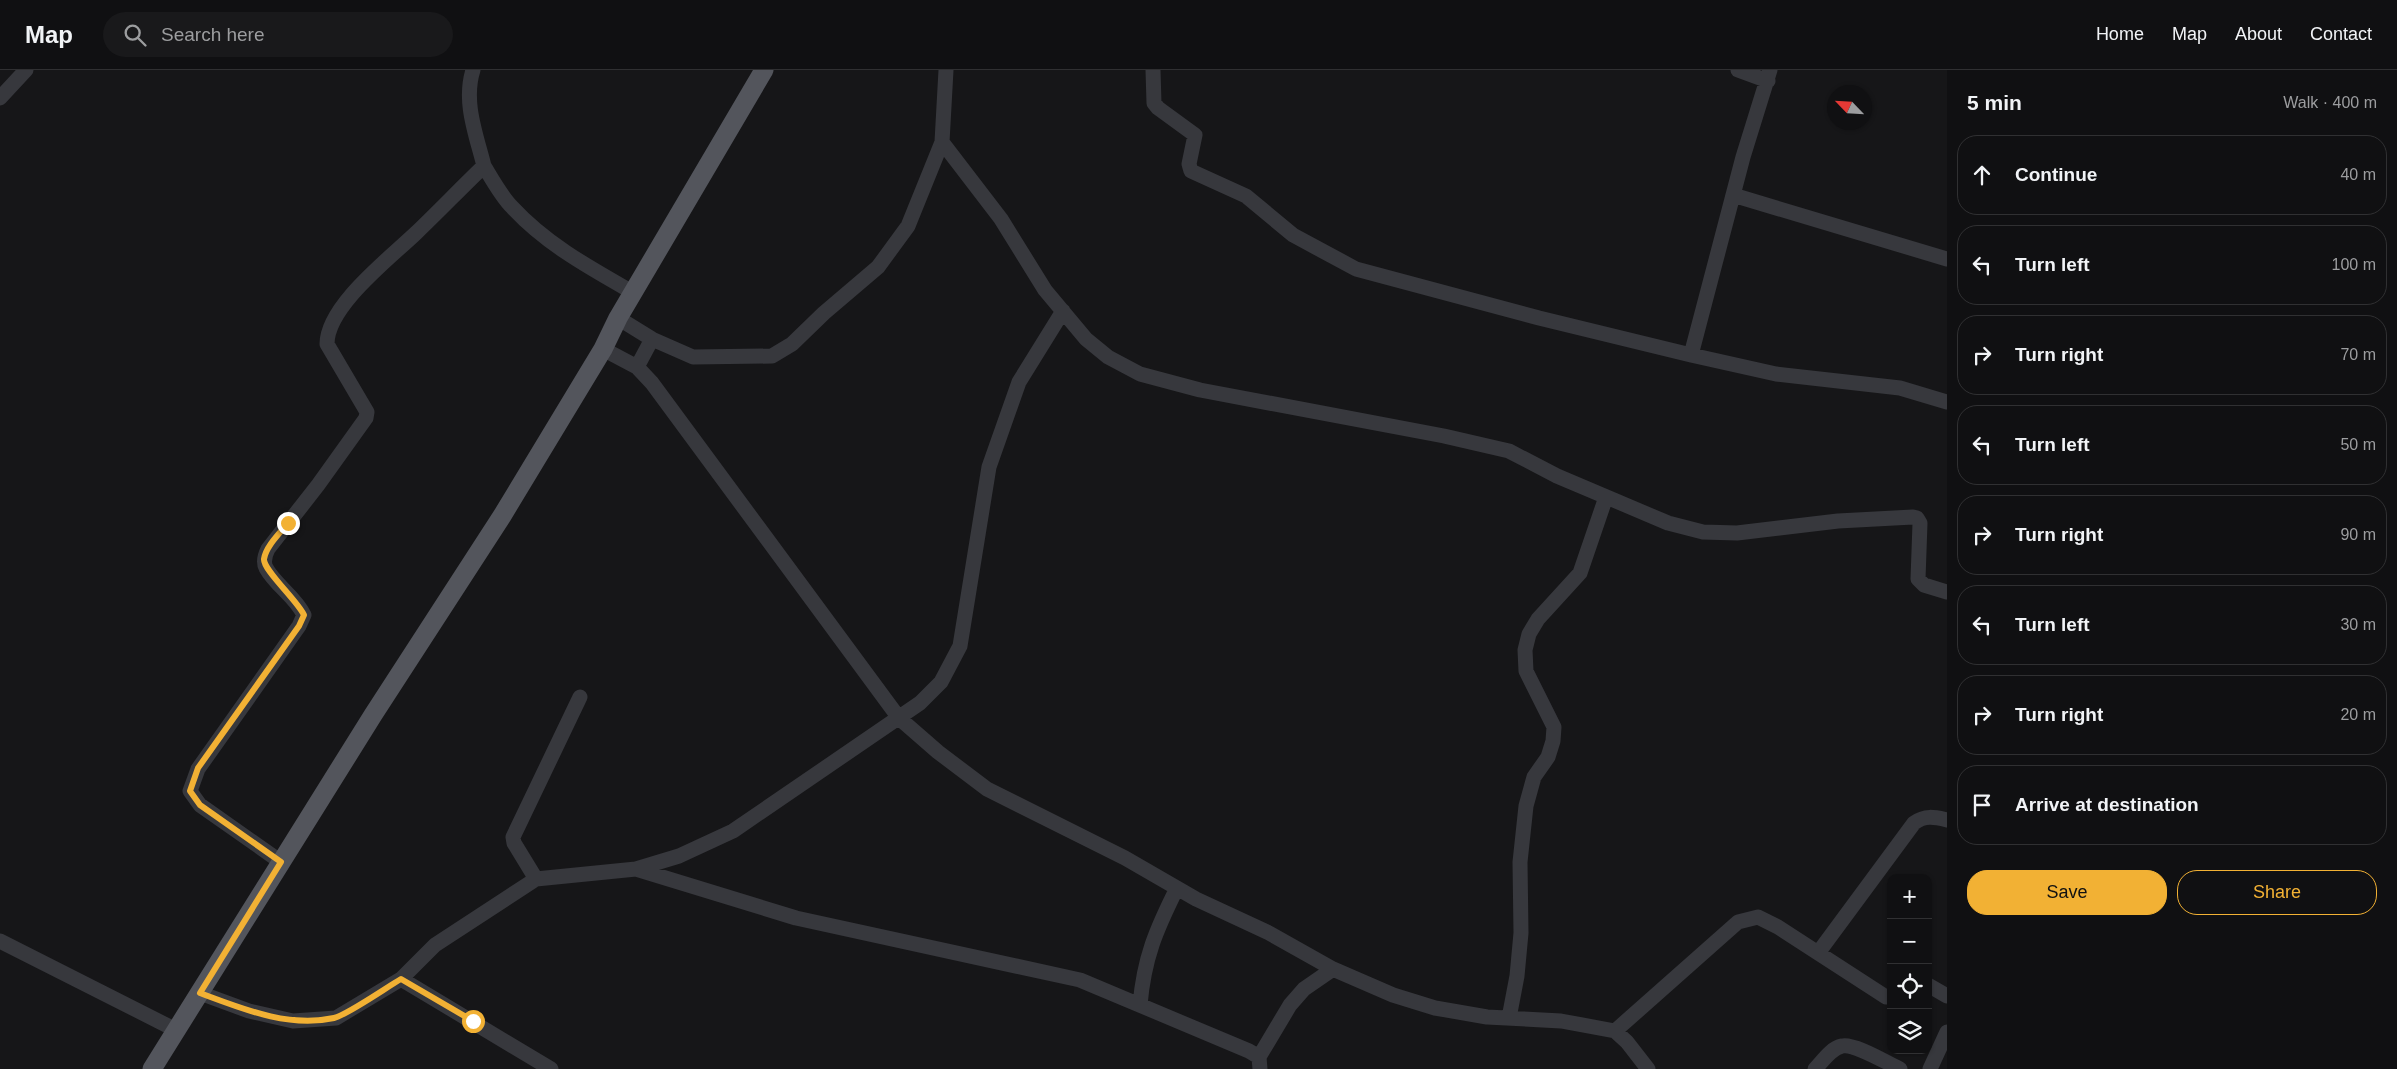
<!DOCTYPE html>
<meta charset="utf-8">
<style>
:root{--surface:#101012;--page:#19191b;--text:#f1f3f6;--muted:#9c9d9f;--line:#303032;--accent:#f2b134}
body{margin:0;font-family:Arial,sans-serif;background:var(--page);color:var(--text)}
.controls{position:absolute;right:15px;bottom:15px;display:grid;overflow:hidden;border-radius:10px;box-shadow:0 1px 4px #0004}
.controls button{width:45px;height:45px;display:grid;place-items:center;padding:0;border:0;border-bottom:1px solid var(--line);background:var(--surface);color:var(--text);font:25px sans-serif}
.compass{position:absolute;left:1827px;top:15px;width:45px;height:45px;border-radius:50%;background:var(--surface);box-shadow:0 1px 4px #0004;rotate:295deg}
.stop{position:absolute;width:15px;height:15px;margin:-11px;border:4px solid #f2b134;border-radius:50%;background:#fff}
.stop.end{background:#f2b134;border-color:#fff;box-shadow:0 1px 5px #0008}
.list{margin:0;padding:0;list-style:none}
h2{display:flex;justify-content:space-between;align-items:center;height:65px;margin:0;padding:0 20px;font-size:21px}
h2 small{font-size:16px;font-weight:400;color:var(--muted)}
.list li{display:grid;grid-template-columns:32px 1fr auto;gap:15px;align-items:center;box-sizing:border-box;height:80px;margin:0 10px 10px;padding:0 10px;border:1px solid var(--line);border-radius:20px}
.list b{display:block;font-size:19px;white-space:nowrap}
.list em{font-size:16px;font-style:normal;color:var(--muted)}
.actions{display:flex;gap:10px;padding:15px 20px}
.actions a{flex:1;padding:11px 0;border:1px solid var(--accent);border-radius:20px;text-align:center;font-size:18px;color:var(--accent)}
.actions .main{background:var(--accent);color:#111}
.icon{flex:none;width:28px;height:28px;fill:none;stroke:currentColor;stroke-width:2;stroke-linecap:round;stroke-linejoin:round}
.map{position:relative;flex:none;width:1947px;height:999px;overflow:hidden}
header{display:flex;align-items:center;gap:30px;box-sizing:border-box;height:70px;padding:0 25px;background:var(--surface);border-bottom:1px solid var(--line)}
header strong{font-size:24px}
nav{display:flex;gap:28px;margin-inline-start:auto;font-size:18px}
.search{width:350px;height:45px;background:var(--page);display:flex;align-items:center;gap:12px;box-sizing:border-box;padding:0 18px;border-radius:28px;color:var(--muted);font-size:19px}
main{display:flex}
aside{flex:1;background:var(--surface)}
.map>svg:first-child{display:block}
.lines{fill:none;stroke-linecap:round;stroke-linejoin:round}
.minor{stroke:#37383d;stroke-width:15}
.major{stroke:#53555c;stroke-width:19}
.route{stroke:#f2b134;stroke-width:6}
</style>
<header>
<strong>Map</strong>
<div class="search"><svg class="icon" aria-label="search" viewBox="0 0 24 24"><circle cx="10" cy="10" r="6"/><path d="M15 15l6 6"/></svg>Search here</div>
<nav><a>Home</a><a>Map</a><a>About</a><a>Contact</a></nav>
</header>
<main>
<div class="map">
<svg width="1947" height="999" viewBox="0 0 1947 999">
<rect width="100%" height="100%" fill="#161618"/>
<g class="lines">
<path class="minor" d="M473,0C463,32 476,64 484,96
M1153,0L1154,33L1158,38L1195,65L1189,94L1191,101L1246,126L1293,165L1356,199L1539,248L1691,285L1776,304L1900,318L1947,332
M1738,0L1768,11
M0,28L26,0
M942,72L1001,149L1045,220L1086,269L1108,287L1140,304L1200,320L1444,366L1509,381L1557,406L1668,453L1703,462L1737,463L1838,451L1913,447L1917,448L1920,453L1918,509L1924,515L1947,522
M1733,125L1947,189
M618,248L652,269L693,287L772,286L792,274L824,243L878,197L908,156L942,72L946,0
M603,279L637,297L652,313L899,648L938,682L987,719L1125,788L1196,829L1269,863L1333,899L1393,925L1435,938L1487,947L1561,951L1615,961L1627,972L1648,999
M1691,285L1743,87L1770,0
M637,297L652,269
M281,792L200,735L190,721L198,699L299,556L304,545C295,526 276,516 266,498C263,492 265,485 268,479L318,415L366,348L367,342L327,274C327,236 390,188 416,163C439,141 461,118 484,96C492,109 501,126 512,137C546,174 590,198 634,223
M636,799L796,848L1080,910L1249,981L1259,987L1260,999
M536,809L514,773L513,767L580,627
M0,871L176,960
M1818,883L1914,753C1925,745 1934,747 1947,750
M401,909L551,999
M1928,915L1947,926
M200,923L249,941L293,951L336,948L401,909L435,875L536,809L636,799L679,786L733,761L920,633L941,612L960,576L989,397L1019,312L1063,241
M1140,935C1144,888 1156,860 1177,818
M1509,948L1517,906L1521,863L1520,792L1526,736L1534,707L1548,687L1553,671L1554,657L1526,601L1525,580L1529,564L1538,549L1580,503L1606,427
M1615,961L1738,852L1758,847L1778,857L1886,927H1891
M1259,987L1290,935L1304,919L1333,899
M1815,999C1822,992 1831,978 1842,976C1854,973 1887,993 1900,999
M1930,999L1947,962"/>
<path class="major" d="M152,999L373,645L502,446L603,279L618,248L764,0"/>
</g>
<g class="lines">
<path class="route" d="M288,453C280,463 266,476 264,489C263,500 297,530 304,545L299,556L198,698L190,721L200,735L281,792L200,923C243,939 288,958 334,948C347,945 387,917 401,909L473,951"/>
</g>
</svg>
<div class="controls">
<button>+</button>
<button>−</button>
<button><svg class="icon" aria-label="locate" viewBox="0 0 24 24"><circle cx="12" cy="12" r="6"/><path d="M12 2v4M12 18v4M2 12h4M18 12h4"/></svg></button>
<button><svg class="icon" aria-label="layers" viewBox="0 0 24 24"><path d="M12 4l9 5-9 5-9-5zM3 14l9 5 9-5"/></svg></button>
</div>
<svg class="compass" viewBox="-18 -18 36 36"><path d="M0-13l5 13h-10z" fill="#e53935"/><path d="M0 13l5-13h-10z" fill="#9c9d9f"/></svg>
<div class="stop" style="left:473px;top:951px"></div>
<div class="stop end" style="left:288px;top:453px"></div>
</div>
<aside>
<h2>5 min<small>Walk · 400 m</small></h2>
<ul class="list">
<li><svg class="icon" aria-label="ahead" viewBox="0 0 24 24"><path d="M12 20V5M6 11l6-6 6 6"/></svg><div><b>Continue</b></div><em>40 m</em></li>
<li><svg class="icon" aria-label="left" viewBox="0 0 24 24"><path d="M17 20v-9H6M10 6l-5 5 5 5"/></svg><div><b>Turn left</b></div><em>100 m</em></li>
<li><svg class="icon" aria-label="right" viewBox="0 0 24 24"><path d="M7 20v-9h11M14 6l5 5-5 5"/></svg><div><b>Turn right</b></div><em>70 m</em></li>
<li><svg class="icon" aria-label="left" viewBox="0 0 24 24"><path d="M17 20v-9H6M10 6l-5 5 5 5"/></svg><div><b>Turn left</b></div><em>50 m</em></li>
<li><svg class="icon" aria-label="right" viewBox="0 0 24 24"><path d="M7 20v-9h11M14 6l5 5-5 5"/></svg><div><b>Turn right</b></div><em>90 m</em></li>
<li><svg class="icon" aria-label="left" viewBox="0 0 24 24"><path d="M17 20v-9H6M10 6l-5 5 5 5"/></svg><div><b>Turn left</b></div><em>30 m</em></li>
<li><svg class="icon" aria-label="right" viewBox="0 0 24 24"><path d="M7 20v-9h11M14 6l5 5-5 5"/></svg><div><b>Turn right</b></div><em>20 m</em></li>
<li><svg class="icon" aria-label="arrive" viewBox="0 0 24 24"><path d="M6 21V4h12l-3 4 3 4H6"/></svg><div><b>Arrive at destination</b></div></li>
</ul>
<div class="actions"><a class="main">Save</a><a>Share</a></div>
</aside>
</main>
